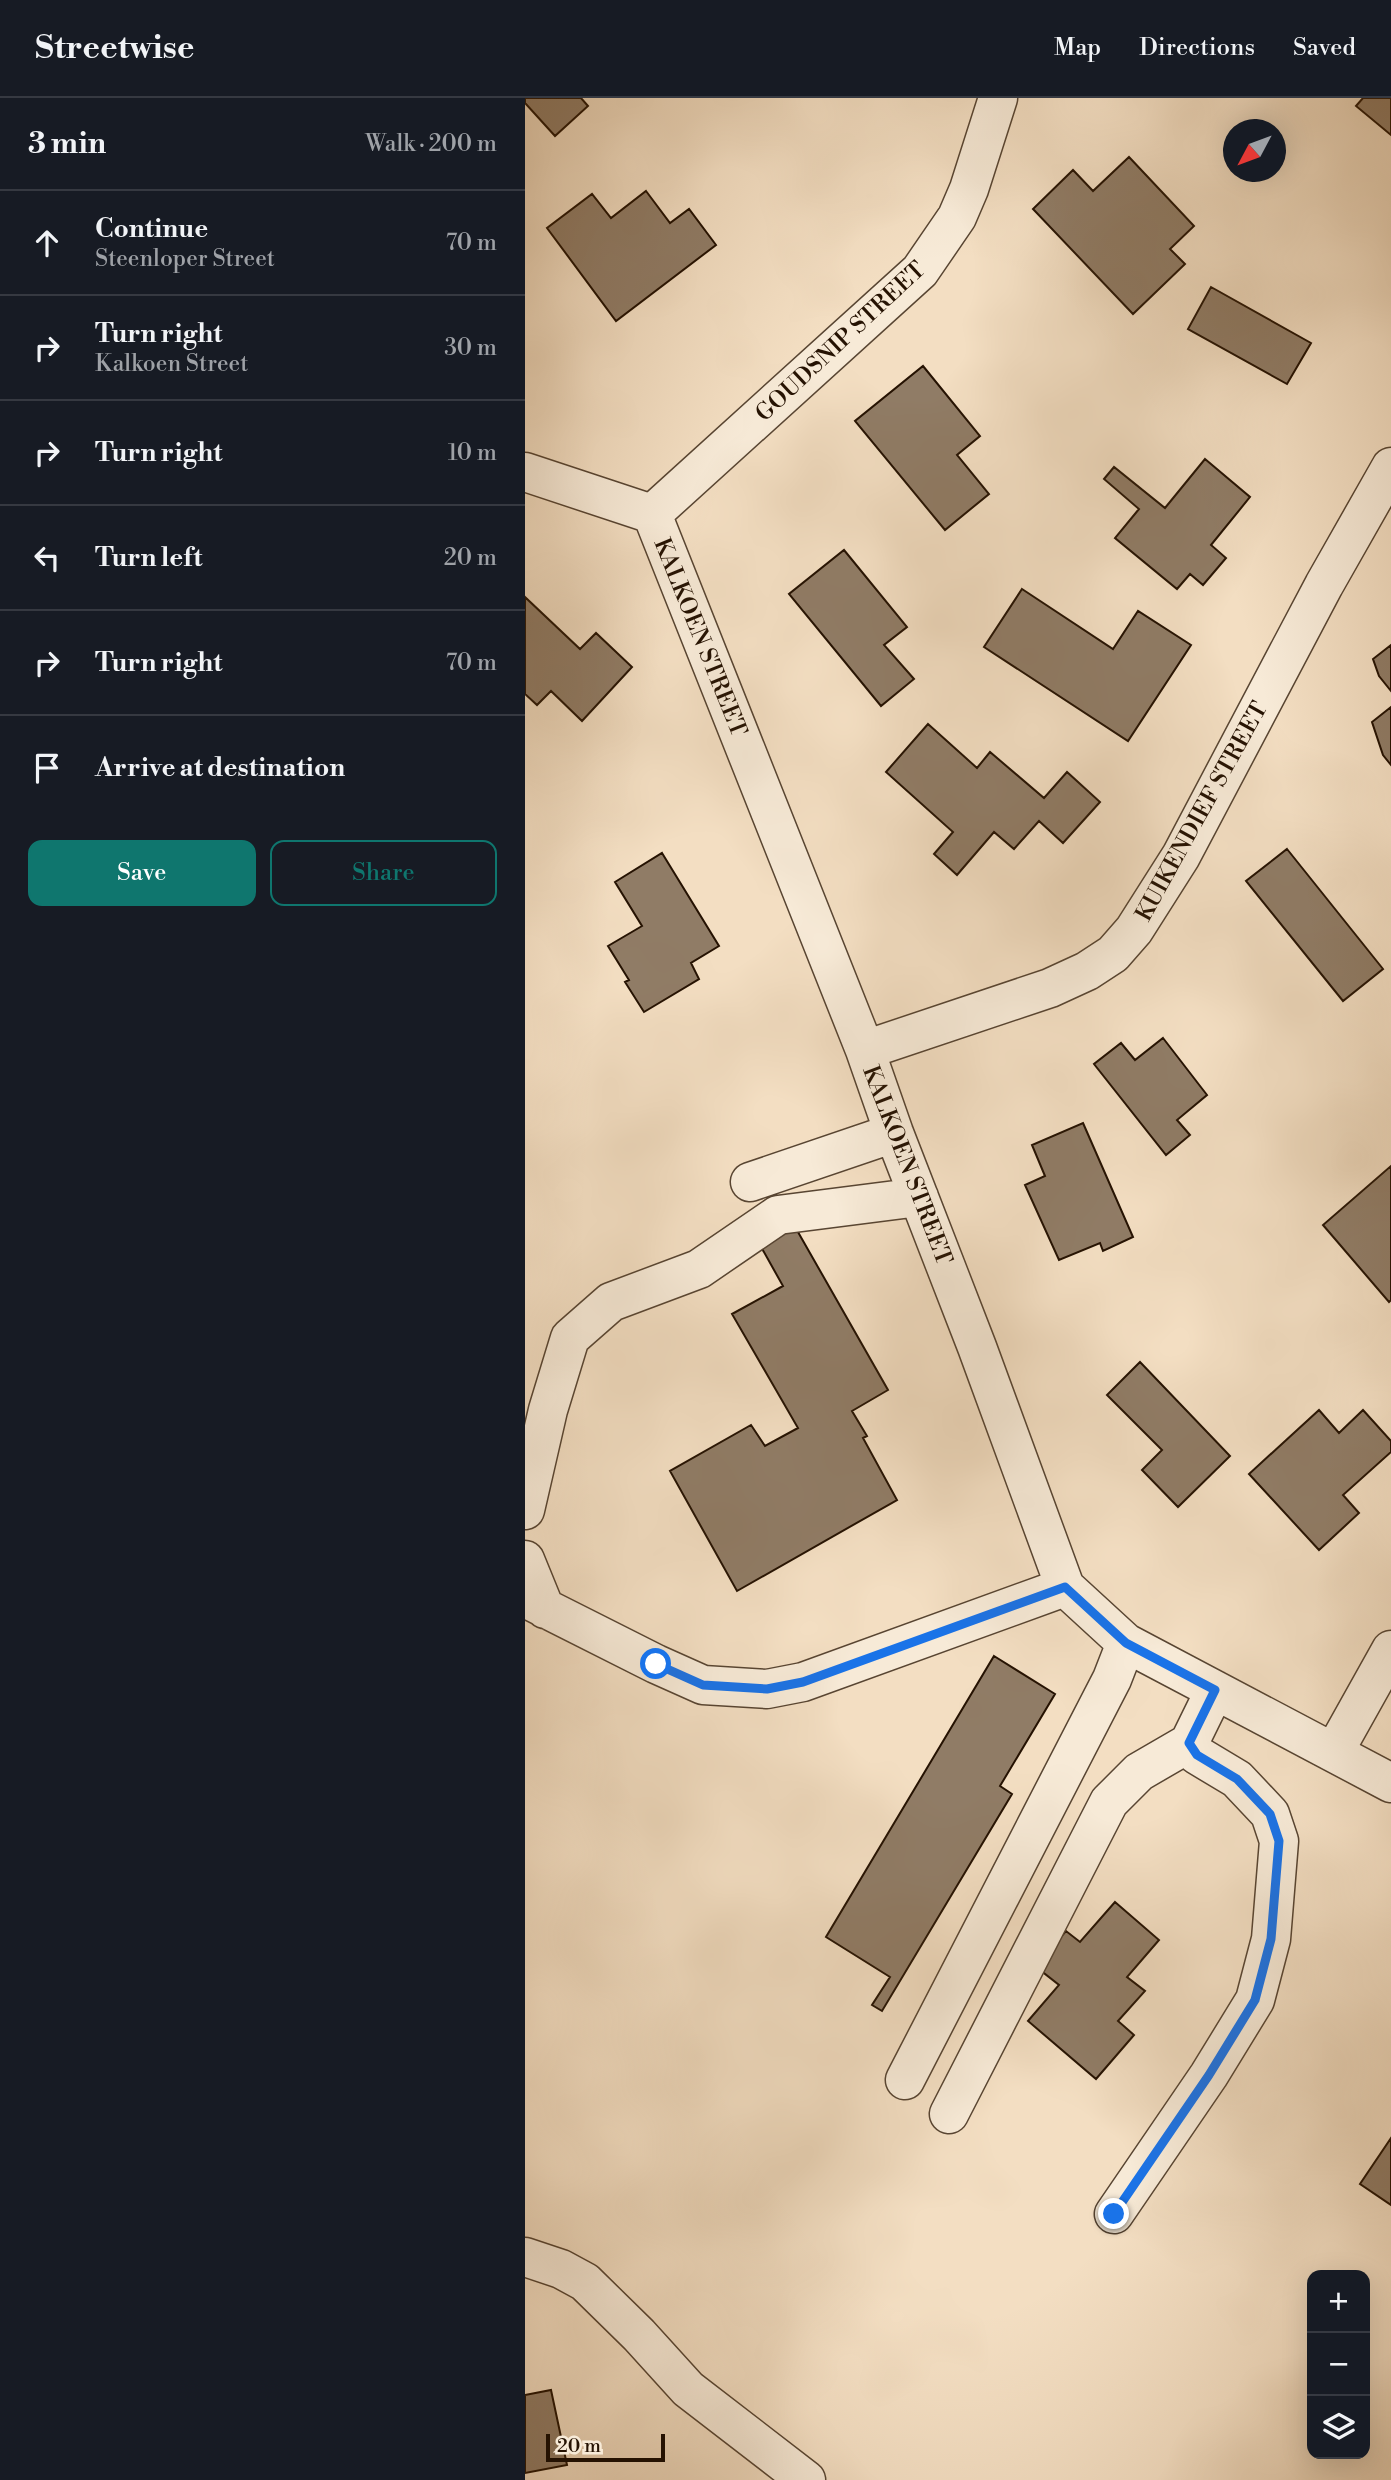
<!DOCTYPE html>
<meta charset="utf-8">
<style>
:root{--surface:#171b24;--page:#20242c;--text:#f1f3f6;--muted:#9ea1a6;--line:#363941;--accent:#0f766e}
body{margin:0;font-family:"Libre Bodoni",serif;background:var(--page);color:var(--text)}
.controls{position:absolute;right:21px;bottom:21px;display:grid;overflow:hidden;border-radius:14px;box-shadow:0 7px 28px #0002}
.controls button{width:63px;height:63px;display:grid;place-items:center;padding:0;border:0;border-bottom:2px solid var(--line);background:var(--surface);color:var(--text);font:35px sans-serif}
.compass{position:absolute;left:698px;top:21px;width:63px;height:63px;border-radius:50%;background:var(--surface);box-shadow:0 7px 28px #0002;rotate:229deg}
.scale{position:absolute;left:21px;bottom:18px;width:119px;box-sizing:border-box;padding-left:7px;border:4px solid #251202;border-top:0;font-size:19px;line-height:24px;white-space:nowrap;color:#251202;-webkit-text-stroke:5px #f7ead7;paint-order:stroke}
.stop{position:absolute;width:21px;height:21px;margin:-16px;border:5px solid #1a73e8;border-radius:50%;background:#fff}
.stop.end{background:#1a73e8;border-color:#fff;box-shadow:0 2px 7px #0008}
.list{margin:0;padding:0;list-style:none}
h2{display:flex;justify-content:space-between;align-items:center;height:91px;margin:0;padding:0 28px;font-size:30px}
h2 small{font-size:23px;font-weight:400;color:var(--muted)}
.list li{display:grid;grid-template-columns:46px 1fr auto;gap:21px;align-items:center;box-sizing:border-box;height:105px;padding:0 28px;border-top:2px solid var(--line)}
.list b{display:block;font-size:26px;white-space:nowrap}
.list p{margin:0;font-size:23px;white-space:nowrap;color:var(--muted)}
.list em{font-size:23px;font-style:normal;color:var(--muted)}
.actions{display:flex;gap:14px;padding:21px 28px}
.actions a{flex:1;padding:16px 0;border:2px solid var(--accent);border-radius:14px;text-align:center;font-size:24px;color:var(--accent)}
.actions .main{background:var(--accent);color:#fff}
.icon{flex:none;width:38px;height:38px;fill:none;stroke:currentColor;stroke-width:2;stroke-linecap:round;stroke-linejoin:round}
.map{position:relative;flex:none;width:866px;height:2382px;overflow:hidden}
header{display:flex;align-items:center;gap:42px;box-sizing:border-box;height:98px;padding:0 35px;background:var(--surface);border-bottom:2px solid var(--line)}
header strong{font-size:33px}
nav{display:flex;gap:38px;margin-inline-start:auto;font-size:24px}
main{display:flex}
aside{flex:1;background:var(--surface)}
.map>svg:first-child{display:block}
.building{fill:#907c66;stroke:#251202;stroke-width:2}
.lines{fill:none;stroke-linecap:round;stroke-linejoin:round}
.street-casing{stroke:#584532;stroke-width:41}
.street{stroke:#f7ead7;stroke-width:38}
.route{stroke:#1a73e8;stroke-width:9}
.labels{text-anchor:middle;stroke-width:6;stroke-linejoin:round;paint-order:stroke}
.street-label{font-size:23px;fill:#251202;stroke:#f7ead7}
</style>
<header>
<strong>Streetwise</strong>
<nav><a>Map</a><a>Directions</a><a>Saved</a></nav>
</header>
<main>
<aside>
<h2>3 min<small>Walk · 200 m</small></h2>
<ul class="list">
<li><svg class="icon" aria-label="ahead" viewBox="0 0 24 24"><path d="M12 20V5M6 11l6-6 6 6"/></svg><div><b>Continue</b><p>Steenloper Street</p></div><em>70 m</em></li>
<li><svg class="icon" aria-label="right" viewBox="0 0 24 24"><path d="M7 20v-9h11M14 6l5 5-5 5"/></svg><div><b>Turn right</b><p>Kalkoen Street</p></div><em>30 m</em></li>
<li><svg class="icon" aria-label="right" viewBox="0 0 24 24"><path d="M7 20v-9h11M14 6l5 5-5 5"/></svg><div><b>Turn right</b></div><em>10 m</em></li>
<li><svg class="icon" aria-label="left" viewBox="0 0 24 24"><path d="M17 20v-9H6M10 6l-5 5 5 5"/></svg><div><b>Turn left</b></div><em>20 m</em></li>
<li><svg class="icon" aria-label="right" viewBox="0 0 24 24"><path d="M7 20v-9h11M14 6l5 5-5 5"/></svg><div><b>Turn right</b></div><em>70 m</em></li>
<li><svg class="icon" aria-label="arrive" viewBox="0 0 24 24"><path d="M6 21V4h12l-3 4 3 4H6"/></svg><div><b>Arrive at destination</b></div></li>
</ul>
<div class="actions"><a class="main">Save</a><a>Share</a></div>
</aside>
<div class="map">
<svg width="866" height="2382" viewBox="0 0 866 2382">
<rect width="100%" height="100%" fill="#f3dec2"/>
<filter id="stains"><feTurbulence type="fractalNoise" baseFrequency=".00286" numOctaves="4"/><feColorMatrix values="0 0 0 0 .2 0 0 0 0 .09 0 0 0 0 .02 0 0 0 .5 -.17"/></filter>
<radialGradient id="worn" r=".72"><stop offset=".6" stop-color="#630" stop-opacity="0"/><stop offset="1" stop-color="#630" stop-opacity=".3"/></radialGradient>
<path class="building" d="M0,0H56L63,8L30,38L0,5Z
M838,0H866V37L831,8Z
M604,59L669,128L645,151L660,166L608,216L508,111L548,72L568,93Z
M121,93L145,125L164,111L191,147L91,223L22,130L67,96L86,120Z
M686,189L786,245L762,286L663,231Z
M398,268L455,338L432,357L464,396L420,432L330,323Z
M680,361L725,399L686,447L701,460L678,487L665,476L652,491L590,440L614,411L579,381L589,369L640,410Z
M319,452L382,529L359,547L389,581L356,608L264,496Z
M497,491L588,551L613,513L666,547L603,643L459,549Z
M0,499L55,551L71,535L107,569L57,623L26,593L12,607L0,596Z
M866,547V593L854,578L848,561Z
M866,609V667L858,657L847,624Z
M403,626L452,670L465,654L519,700L542,674L575,704L538,745L514,723L489,751L469,734L432,777L409,756L428,734L361,674Z
M762,751L858,871L818,903L721,783Z
M137,755L194,848L166,865L174,881L119,914L100,884L104,882L83,848L117,828L90,784Z
M638,940L682,997L652,1022L665,1037L641,1057L569,966L596,945L610,962Z
M558,1025L608,1139L578,1153L575,1145L534,1162L500,1087L520,1078L507,1047Z
M866,1068V1202L864,1204L798,1127Z
M269,1127L363,1292L327,1313L342,1338L338,1340L372,1402L212,1493L145,1373L226,1327L240,1348L273,1330L207,1216L258,1188L235,1147Z
M615,1264L705,1358L653,1409L617,1372L637,1352L582,1297Z
M794,1312L814,1335L838,1312L866,1343V1354L818,1397L834,1415L794,1452L724,1376Z
M469,1558L530,1596L475,1688L487,1696L357,1913L347,1907L365,1879L301,1839Z
M590,1804L634,1842L602,1879L620,1893L593,1923L609,1937L571,1981L503,1923L534,1887L510,1868L541,1833L555,1844Z
M866,2040V2107L835,2086Z
M26,2292L42,2367L0,2375V2297Z"/>
<g class="lines">
<defs>
<path id="street" d="M0,374L127,416L340,952L369,1035L452,1249L540,1489L601,1545L866,1685
M127,416L395,173L432,119L444,91L473,0
M340,952L525,890L562,873L588,856L609,832L656,758L799,487L866,369
M225,1084L369,1035
M0,1412L23,1312L45,1240L86,1204L174,1171L253,1117L394,1099
M0,1462L20,1511
M0,1500L131,1566L178,1587L242,1591L278,1584L540,1489
M809,1654L866,1552
M380,1982L587,1581L601,1545
M424,2016L584,1704L614,1674L664,1645
M589,2116L684,1977L730,1902L746,1841L754,1743L745,1716L712,1681L672,1657L664,1645L690,1592
M0,2159L36,2171L60,2184L114,2237L163,2291L281,2382"/>
</defs>
<use href="#street" class="street-casing"/>
<use href="#street" class="street"/>
</g>
<g class="lines">
<path class="route" d="M131,1566L178,1587L242,1591L278,1584L540,1489L601,1545L690,1592L664,1645L672,1657L712,1681L745,1716L754,1743L746,1841L730,1902L684,1977L589,2116"/>
</g>
<g class="labels">
<g class="street-label">
<text transform="translate(315 243) rotate(-43)" y="8">GOUDSNIP STREET</text>
<text transform="translate(176 539) rotate(68)" y="8">KALKOEN STREET</text>
<text transform="translate(676 713) rotate(-61)" y="8">KUIKENDIEF STREET</text>
<text transform="translate(383 1067) rotate(69)" y="8">KALKOEN STREET</text>
</g>
</g>
<rect width="100%" height="100%" filter="url(#stains)"/>
<rect width="100%" height="100%" fill="url(#worn)"/>
</svg>
<div class="controls">
<button>+</button>
<button>−</button>
<button><svg class="icon" aria-label="layers" viewBox="0 0 24 24"><path d="M12 4l9 5-9 5-9-5zM3 14l9 5 9-5"/></svg></button>
</div>
<svg class="compass" viewBox="-18 -18 36 36"><path d="M0-13l5 13h-10z" fill="#e53935"/><path d="M0 13l5-13h-10z" fill="#9ea1a6"/></svg>
<div class="scale">20 m</div>
<div class="stop" style="left:131px;top:1566px"></div>
<div class="stop end" style="left:589px;top:2116px"></div>
</div>
</main>
